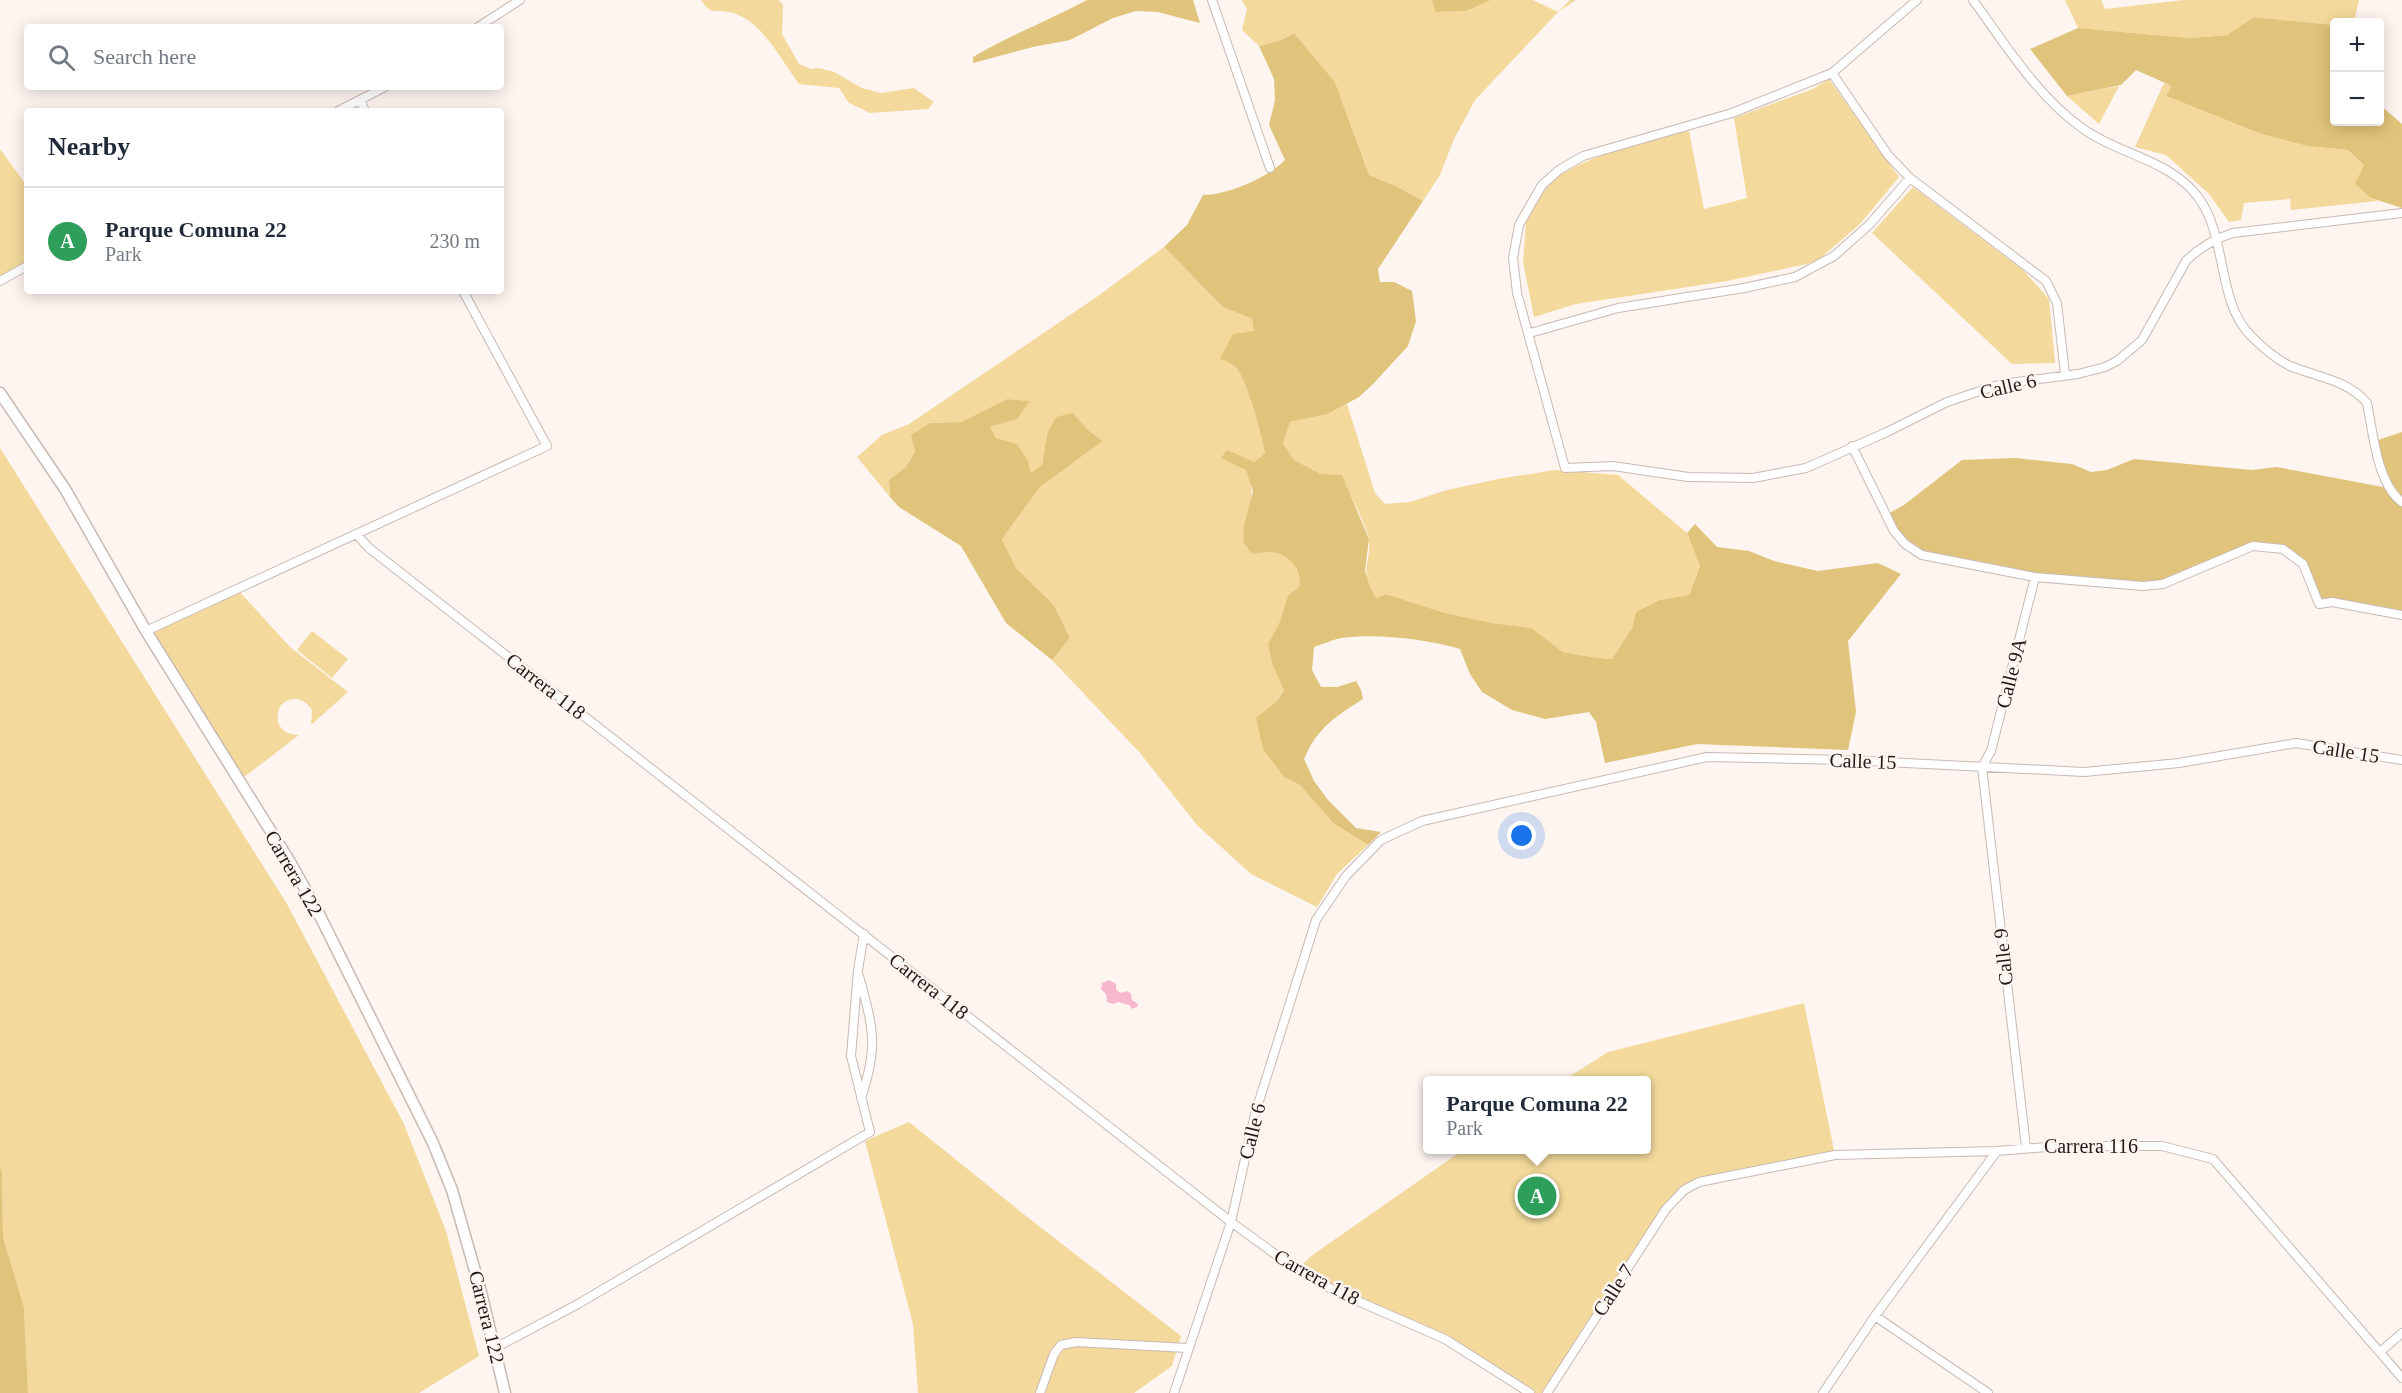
<!DOCTYPE html>
<meta charset="utf-8">
<style>
:root{--surface:#fff;--page:#f6f6f7;--text:#1f2937;--muted:#747a83;--line:#e0e1e3;--accent:#6447bf}
body{margin:0;font-family:Georgia,serif;background:var(--page);color:var(--text)}
.controls{position:absolute;right:18px;top:18px;display:grid;overflow:hidden;border-radius:6px;box-shadow:0 3px 15px #0003}
.controls button{width:54px;height:54px;display:grid;place-items:center;padding:0;border:0;border-bottom:2px solid var(--line);background:var(--surface);color:var(--text);font:30px sans-serif}
.you{position:absolute;left:1522px;top:836px;width:21px;height:21px;margin:-15px;border:4px solid #fff;border-radius:50%;background:#1a73e8;box-shadow:0 0 0 9px #1a73e833}
.badge{display:grid;place-items:center;width:39px;height:39px;border-radius:50%;background:var(--accent);color:#fff;font-size:20px;font-weight:700}
.pin{position:absolute;translate:-50% -50%;border:3px solid #fff;box-shadow:0 2px 6px #0006}
.popup{position:absolute;left:1423px;top:1076px;width:228px;height:78px;box-sizing:border-box;display:grid;place-content:center;border-radius:6px;background:var(--surface);filter:drop-shadow(0 2px 4px #0005);font-size:20px;white-space:nowrap;color:var(--muted)}
.popup b{font-size:22px;color:var(--text)}
.popup::after{content:'';position:absolute;left:50%;top:100%;margin-left:-12px;border:12px solid transparent;border-top-color:var(--surface)}
.list{margin:0;padding:0;list-style:none}
h2{display:flex;justify-content:space-between;align-items:center;height:78px;margin:0;padding:0 24px;font-size:26px}
h2 small{font-size:20px;font-weight:400;color:var(--muted)}
.list li{display:grid;grid-template-columns:39px 1fr auto;gap:18px;align-items:center;box-sizing:border-box;height:108px;padding:0 24px;border-top:2px solid var(--line)}
.list b{display:block;font-size:22px;white-space:nowrap}
.list p{margin:0;font-size:20px;white-space:nowrap;color:var(--muted)}
.list em{font-size:20px;font-style:normal;color:var(--muted)}
.icon{flex:none;width:33px;height:33px;fill:none;stroke:currentColor;stroke-width:2;stroke-linecap:round;stroke-linejoin:round}
.map{position:relative;flex:none;width:2402px;height:1393px;overflow:hidden}
.search{position:absolute;background:var(--surface);box-shadow:0 3px 15px #0003;left:24px;top:24px;width:480px;height:66px;display:flex;align-items:center;gap:15px;box-sizing:border-box;padding:0 21px;border-radius:6px;color:var(--muted);font-size:22px}
.panel{position:absolute;background:var(--surface);box-shadow:0 3px 15px #0003;left:24px;top:108px;width:480px;height:186px;border-radius:6px}
.map>svg:first-child{display:block}
.green{fill:#f3da9c}
.forest{fill:#e1c47b}
.water{fill:#f7b8cd}
.lines{fill:none;stroke-linecap:round;stroke-linejoin:round}
.street-casing{stroke:#c9b9b3;stroke-width:10}
.secondary-casing{stroke:#c9b9b3;stroke-width:13}
.street{stroke:#fff;stroke-width:8}
.secondary{stroke:#fff;stroke-width:10}
.labels{text-anchor:middle;stroke-width:5;stroke-linejoin:round;paint-order:stroke}
.street-label{font-size:20px;fill:#201a18;stroke:#fef4f0}
</style>
<div class="map">
<svg width="2402" height="1393" viewBox="0 0 2402 1393">
<rect width="100%" height="100%" fill="#fef4f0"/>
<path class="green" d="M701,0H779L783,5L782,34L799,64L811,69L819,68L834,72L862,88L881,93L914,88L934,102L928,109L870,113L849,103L839,88L799,84C785,65 772,40 753,24C747,19 737,13 728,12C713,9 712,16 701,0Z
M1242,0H1432L1437,12L1466,11L1491,0H1533L1558,12L1570,0H1576L1558,12L1475,100L1454,139L1440,175L1423,201L1396,186L1369,175L1335,82L1294,33L1281,40L1259,46L1242,30L1247,9Z
M2065,0H2101L2105,9L2184,0H2359L2354,22H2334V25L2254,17L2227,35L2190,38L2078,28Z
M1829,79L1899,177L1860,224L1816,262L1727,281L1576,304L1534,317L1523,262L1526,222L1541,195L1555,177L1583,163L1619,148L1689,131L1704,209L1747,198L1734,118L1813,89Z
M2164,83L2173,86L2166,96L2261,134L2307,146L2348,150L2364,165L2371,198L2378,201L2291,210L2290,199L2244,203L2241,220L2229,222L2209,194L2166,155L2135,147Z
M2119,86L2099,124L2067,96Z
M0,149L27,186V266L0,281Z
M1913,187L2023,270L2049,299L2055,363L2012,364L1872,233Z
M1164,247L1223,307L1252,319L1254,331L1220,358C1224,360 1230,362 1233,365C1246,375 1262,436 1265,453L1254,462L1227,451C1233,457 1243,464 1247,471C1258,494 1245,518 1243,542L1252,554C1259,554 1270,551 1277,553C1293,559 1302,570 1299,587L1288,595L1280,621L1268,644L1272,664L1284,689L1277,701L1256,719L1284,777L1300,785L1333,823L1368,845L1337,874L1317,907L1251,874L1197,825L1140,753L1052,660L1070,638L1054,605L1016,568L1002,539L1040,487L1103,441L1088,430L1073,413L1047,434L1042,465L1031,474L1028,461L996,438L990,427L1017,418L1030,401L1007,399L961,422L930,423L906,467L889,480L890,497L857,457L882,435L909,424L992,368L1098,296Z
M1347,404L1375,493L1385,504L1410,502L1447,490L1498,479L1555,470L1618,475L1687,533L1700,566L1689,595L1660,600L1636,612L1632,628L1612,659L1591,657L1563,652L1530,628L1492,623L1445,613L1386,594L1376,598C1358,568 1371,567 1369,540C1368,528 1347,489 1342,476L1321,474L1294,460L1283,443L1290,422L1328,414Z
M0,448L287,904L404,1124L446,1231L479,1356L419,1393H28L24,1307L3,1237L2,1173L0,1167Z
M237,589L290,647L348,692L311,725L312,710C304,698 292,695 281,705C272,721 281,735 299,735L239,781L146,631Z
M312,631L348,659L332,678L297,650Z
M1804,1003L1835,1155L1699,1182L1672,1201L1547,1393H1530L1445,1339L1297,1270L1311,1256L1463,1150H1646V1080H1564L1608,1052Z
M909,1122L1026,1216L1181,1336L1172,1366L1134,1393H918L913,1324L865,1141Z"/>
<path class="forest" d="M1087,0H1193L1200,23L1158,12L1136,11L1113,18L1070,40L1037,46L973,63V57C1010,35 1050,20 1087,0Z
M1432,0H1491L1466,11L1436,12Z
M2254,17L2334,25V122H2380V105L2402,124V208L2371,198L2355,184L2364,165L2348,150L2307,146L2261,134L2166,96L2172,86L2136,70L2121,85L2067,96L2030,49L2078,28L2190,38L2227,35Z
M1294,33L1335,82L1369,175L1396,186L1423,201L1378,269L1380,282H1394L1412,291L1416,321L1408,346L1373,384L1359,397L1328,414L1290,422L1283,443L1294,460L1321,474L1342,475L1369,539L1365,571L1370,587L1376,598L1386,594L1445,613L1492,623L1531,628L1563,652L1591,657L1612,659L1632,628L1636,612L1660,600L1689,595L1700,566L1687,533L1695,524L1717,547L1749,551L1774,561L1818,571L1878,563L1901,574L1848,641L1856,712L1848,750L1697,744L1605,763L1596,722L1589,712L1545,719L1512,710L1482,692L1470,674L1460,649C1426,639 1377,633 1341,638C1332,640 1323,644 1314,647L1312,670L1321,687H1337L1356,681L1361,690L1363,699C1335,717 1317,728 1304,759L1314,781L1328,800L1356,828L1381,832L1368,845L1333,823L1300,785L1284,777L1263,749L1256,718L1277,701L1284,690L1272,664L1268,644L1280,621L1288,595L1299,587C1302,571 1293,559 1277,553C1270,551 1259,554 1252,554L1243,542L1244,526L1253,491L1246,470L1221,458L1227,450L1254,462L1265,453C1262,436 1246,374 1233,365C1229,362 1224,360 1220,359L1233,334L1254,331L1252,319L1223,307L1164,247L1187,225L1203,195C1228,195 1267,178 1285,160L1269,125L1275,100L1274,79L1259,46L1281,40Z
M1007,399L1030,401L1017,419L990,427L996,438L1017,444L1028,461L1031,473L1042,465L1047,434L1056,417L1073,413L1088,430L1103,441L1040,487L1002,539L1016,568L1054,605L1070,638L1052,660L1006,623L961,546L899,507L890,497L889,480L906,467L915,451L911,435L930,423L961,422Z
M2402,432V615L2319,604L2303,564L2282,549L2253,546L2163,584L2035,577L1922,555L1905,544L1886,515L1904,505L1962,460L2015,458L2072,464L2091,472L2107,470L2134,459L2252,470L2277,467L2388,488L2375,441Z
M0,1167L2,1172L3,1237L24,1307L28,1393H0Z"/>
<path class="water" d="M1109,980L1116,984V989L1120,993L1128,991L1131,994L1132,1000L1138,1004L1137,1007L1132,1009L1129,1005L1118,1002L1113,1004L1107,1002L1106,994L1101,989L1102,983Z"/>
<g class="lines">
<defs>
<path id="street" d="M1212,0L1270,168
M1917,0L1832,73L1732,113L1583,156L1559,170L1542,185L1519,225L1513,258L1517,293L1565,468L1613,466L1688,477L1753,478L1806,468L1887,432L1947,402L2001,384L2078,374L2105,367L2117,361L2142,340L2186,261C2200,247 2214,239 2233,233L2402,213
M1973,0C2005,44 2037,96 2082,128C2119,155 2169,159 2198,197C2228,237 2216,301 2251,336C2262,347 2276,359 2290,366C2317,377 2348,380 2367,403C2373,432 2377,484 2402,502
M478,27L520,0
M1832,73L1888,155L1910,178L2046,281L2057,303L2065,374
M360,100L365,111
M338,111L385,87
M0,281L27,266
M1530,333L1618,308L1744,288L1795,277L1834,256L1869,225L1910,178
M1852,446L1894,531L1905,544L1922,555L2035,577L2143,586L2163,584L2253,546L2283,549L2303,564L2319,604L2332,602L2402,615
M357,535L369,548L1231,1222L1297,1270L1337,1292L1445,1339L1530,1393
M146,631L547,446L463,291
M1982,767L2026,1147
M1982,767L1991,751L2035,577
M859,976C873,1028 879,1045 861,1098
M1875,1316L1988,1393
M495,1348L578,1304L870,1132L851,1056L858,970L864,934
M2380,1352L2402,1333
M1040,1393L1054,1354L1061,1345L1076,1342L1187,1348
M1174,1393L1231,1222L1255,1114L1316,920L1346,876L1381,840L1422,821L1707,757L1847,760L2084,772L2179,763L2296,743L2402,760
M1547,1393L1666,1209L1684,1190L1699,1182L1835,1155L1997,1151L2059,1146H2162L2213,1159L2402,1378
M1823,1393L1875,1316L1997,1151"/>
<path id="secondary" d="M0,393L65,489L146,631L290,862L318,912L433,1143L452,1190L481,1292L505,1393"/>
</defs>
<use href="#street" class="street-casing"/>
<use href="#secondary" class="secondary-casing"/>
<use href="#street" class="street"/>
<use href="#secondary" class="secondary"/>
</g>
<g class="labels">
<g class="street-label">
<text transform="translate(2008 386) rotate(-13)" y="7">Calle 6</text>
<text transform="translate(2011 673) rotate(-76)" y="7">Calle 9A</text>
<text transform="translate(546 686) rotate(38)" y="7">Carrera 118</text>
<text transform="translate(2346 751) rotate(9)" y="7">Calle 15</text>
<text transform="translate(1863 761) rotate(2)" y="7">Calle 15</text>
<text transform="translate(294 873) rotate(60)" y="7">Carrera 122</text>
<text transform="translate(2003 957) rotate(-96)" y="7">Calle 9</text>
<text transform="translate(929 986) rotate(38)" y="7">Carrera 118</text>
<text transform="translate(1252 1131) rotate(-76)" y="7">Calle 6</text>
<text x="2091" y="1153">Carrera 116</text>
<text transform="translate(1317 1277) rotate(29)" y="7">Carrera 118</text>
<text transform="translate(1613 1290) rotate(-57)" y="7">Calle 7</text>
<text transform="translate(487 1317) rotate(76)" y="7">Carrera 122</text>
</g>
</g>
</svg>
<div class="controls">
<button>+</button>
<button>−</button>
</div>
<div class="you"></div>
<div class="pin badge" style="left:1537px;top:1196px;background:#2e9e5b">A</div>
<div class="popup"><b>Parque Comuna 22</b>Park</div>
<div class="search"><svg class="icon" aria-label="search" viewBox="0 0 24 24"><circle cx="10" cy="10" r="6"/><path d="M15 15l6 6"/></svg>Search here</div>
<section class="panel">
<h2>Nearby<small></small></h2>
<ul class="list">
<li><span class="badge" style="background:#2e9e5b">A</span><div><b>Parque Comuna 22</b><p>Park</p></div><em>230 m</em></li>
</ul>
</section>
</div>
